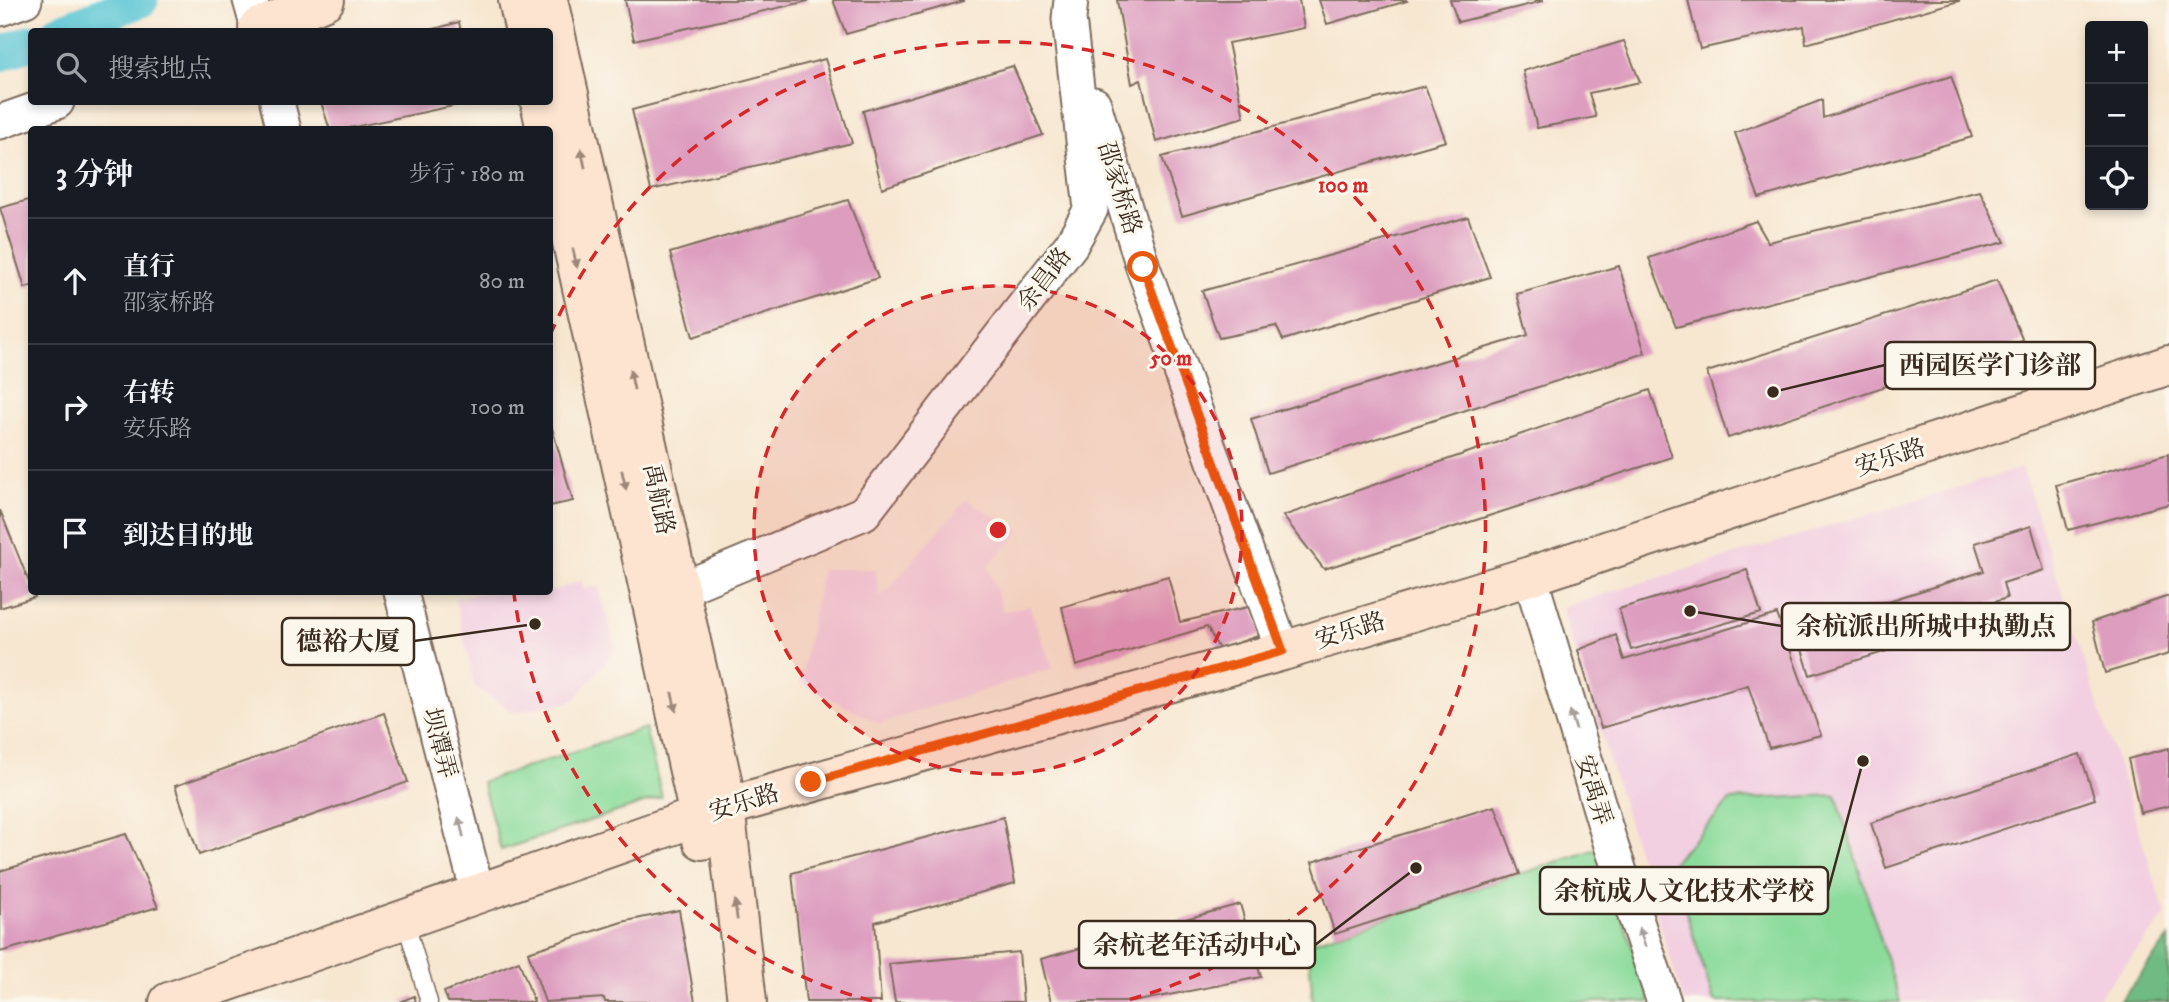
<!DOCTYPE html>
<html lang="zh">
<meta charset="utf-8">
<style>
:root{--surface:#171b24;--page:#242831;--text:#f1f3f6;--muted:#9ea1a6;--line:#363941}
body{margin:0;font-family:"IM FELL DW Pica","Noto Serif SC",serif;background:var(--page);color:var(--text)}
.controls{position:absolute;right:21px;top:21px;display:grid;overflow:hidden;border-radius:7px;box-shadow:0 4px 10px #0003}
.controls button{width:63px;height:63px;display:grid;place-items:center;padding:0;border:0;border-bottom:2px solid var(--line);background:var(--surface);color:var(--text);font:35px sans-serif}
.stop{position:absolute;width:21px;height:21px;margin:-16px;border:5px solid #ea580c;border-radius:50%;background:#fff}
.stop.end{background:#ea580c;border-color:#fff;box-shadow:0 2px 7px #0008}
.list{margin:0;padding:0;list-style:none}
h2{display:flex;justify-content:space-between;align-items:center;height:91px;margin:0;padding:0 28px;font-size:30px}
h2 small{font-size:23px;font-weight:400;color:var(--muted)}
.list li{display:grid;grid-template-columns:46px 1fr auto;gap:21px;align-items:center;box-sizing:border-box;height:126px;padding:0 28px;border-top:2px solid var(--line)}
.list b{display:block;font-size:26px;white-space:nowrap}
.list p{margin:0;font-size:23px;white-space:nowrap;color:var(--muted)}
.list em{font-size:23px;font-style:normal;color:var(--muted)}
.icon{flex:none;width:38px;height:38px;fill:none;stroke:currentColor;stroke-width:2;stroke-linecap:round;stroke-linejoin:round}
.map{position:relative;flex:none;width:2169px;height:1002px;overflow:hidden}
.search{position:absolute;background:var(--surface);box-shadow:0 4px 10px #0003;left:28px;top:28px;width:525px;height:77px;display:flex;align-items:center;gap:18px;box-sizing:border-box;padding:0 24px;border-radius:7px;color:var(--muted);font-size:26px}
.panel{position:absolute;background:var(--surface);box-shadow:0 4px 10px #0003;left:28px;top:126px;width:525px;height:469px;border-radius:7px}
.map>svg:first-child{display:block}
.built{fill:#f2cfe1}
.green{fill:#8bdb9b;stroke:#63825c;stroke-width:2}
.forest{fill:#70bb83;stroke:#567250;stroke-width:2}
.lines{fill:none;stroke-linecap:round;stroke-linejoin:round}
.canal{stroke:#5bc6d5;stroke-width:35}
.building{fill:#dd9dbf}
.lane-casing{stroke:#7d6c5d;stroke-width:19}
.street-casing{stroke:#7d6c5d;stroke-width:37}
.secondary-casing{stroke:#7d6c5d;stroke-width:42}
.lane{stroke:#fff;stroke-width:16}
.street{stroke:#fff;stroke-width:33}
.secondary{stroke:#fde4d1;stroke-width:38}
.oneway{fill:#9c8778}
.oneway2{fill:#a79f9a}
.route{stroke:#ea580c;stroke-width:9}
.ring{fill:none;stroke:#d62828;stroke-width:3.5;stroke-dasharray:12 9}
.labels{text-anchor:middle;stroke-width:6;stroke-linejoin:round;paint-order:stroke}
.street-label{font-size:24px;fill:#3b2a1e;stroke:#fbf7ec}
.centre{fill:#d62828;stroke:#fbf7ec;stroke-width:3.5}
.ring-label{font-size:21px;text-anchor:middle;font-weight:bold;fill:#d62828;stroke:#fbf7ec;stroke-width:6;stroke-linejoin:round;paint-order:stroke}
.leader{fill:none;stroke:#3b2a1e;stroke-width:2.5}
.callout-dot{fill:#3b2a1e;stroke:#fbf7ec;stroke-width:2.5}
.callout{fill:#fbf7ec;stroke:#3b2a1e;stroke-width:2.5}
.callout-label{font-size:26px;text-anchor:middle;font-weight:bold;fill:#3b2a1e}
</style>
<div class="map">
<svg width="2169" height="1002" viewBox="0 0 2169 1002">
<rect width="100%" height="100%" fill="#fbf7ec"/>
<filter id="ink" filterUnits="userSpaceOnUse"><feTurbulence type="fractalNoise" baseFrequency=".0143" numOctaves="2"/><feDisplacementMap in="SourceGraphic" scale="14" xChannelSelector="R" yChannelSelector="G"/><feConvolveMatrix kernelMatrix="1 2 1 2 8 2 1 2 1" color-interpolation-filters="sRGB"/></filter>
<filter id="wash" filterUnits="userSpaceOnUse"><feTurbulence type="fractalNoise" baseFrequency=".00686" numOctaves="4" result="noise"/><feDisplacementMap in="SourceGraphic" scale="28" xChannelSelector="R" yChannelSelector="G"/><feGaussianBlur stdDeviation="1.57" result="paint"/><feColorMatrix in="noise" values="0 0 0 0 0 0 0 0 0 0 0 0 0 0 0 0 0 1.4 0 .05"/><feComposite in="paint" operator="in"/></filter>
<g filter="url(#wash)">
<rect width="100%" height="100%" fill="#f7e7d1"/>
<path class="built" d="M2022,468L2166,915L2094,1002H1684L1562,607Z
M966,500L1021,531L988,566L1003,611L1029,606L1053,668L879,724L800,682L822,569H876L880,598Z
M583,580V589L599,586L616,649L575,700L514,713L475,687L455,599L481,592H550Z"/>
<path class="green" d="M645,728L662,797L501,850L482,782Z
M1836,795L1900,1002H1714L1671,864L1731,800Z
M1600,848L1650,1002H1313L1308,943Z"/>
<path class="forest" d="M2169,938V1002H2119Z"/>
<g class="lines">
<path class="canal" d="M58,32L141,0
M0,54L32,42"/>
</g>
<g id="blocks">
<path class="building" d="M625,0H809V1L634,40Z
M833,0H964V1L846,34Z
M1117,0H1299L1304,28L1228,43L1244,117L1156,142L1141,80L1132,84Z
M1319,0H1406L1407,1L1327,24Z
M1450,0H1543V1L1458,22Z
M1688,0H1959V1L1806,44L1804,26L1700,49Z
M459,22L461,32H427V31Z
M1624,41L1640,82L1589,93L1596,117L1537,128L1523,71Z
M825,59L852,143L651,190L632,110Z
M1013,66L1043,135L882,188L863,111Z
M1951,76L1972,137L1759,198L1735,133L1822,100L1823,118Z
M1425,86L1446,141L1182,216L1162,157Z
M321,102H467V103L340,130H330Z
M1980,191L2005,242L1676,327L1649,258L1756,221L1768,242Z
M32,199V286L25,288L0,208Z
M848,200L878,278L693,337L670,253Z
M1468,217L1490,277L1283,340L1276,326L1219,338L1202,291Z
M1619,266L1645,353L1268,473L1251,419L1528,335L1517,294Z
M1997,280L2023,341L1728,438L1707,372Z
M1650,390L1672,457L1324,569L1283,516Z
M550,421L573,501L550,506Z
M2168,454L2169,504L2068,530L2056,485Z
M0,510L35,597L0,608Z
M2031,526L2044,570L2003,583L2007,598L1981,606L1986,620L1810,675L1796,630L1984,571L1975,543Z
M1747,570L1761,613L1631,650L1619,609Z
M1168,576L1180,622L1253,606L1264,634L1219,649L1207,627L1076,666L1062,607Z
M2169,596V654L2105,673L2092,622Z
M1777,614L1821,735L1769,748L1748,685L1601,728L1578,650L1616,635L1624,660Z
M384,713L408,782L199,855L175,786Z
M2169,748V806L2140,813L2128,759Z
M2080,754L2095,799L1886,868L1871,823Z
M1495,806L1520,874L1335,934L1312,862Z
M1003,817L1015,883L875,922L881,1002H806L792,873Z
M126,834L158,907L0,952V871Z
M1240,904L1261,977L1133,1002H1051L1041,959Z
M679,910L695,1002H605L604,998L545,1002L528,952L622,922Z
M1019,952L1023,1002H895L889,964Z
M519,961L534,1002H448L444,992Z
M414,996L416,1002H400Z"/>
</g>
</g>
<g filter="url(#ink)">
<use href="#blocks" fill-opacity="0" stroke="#7d6c5d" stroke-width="2"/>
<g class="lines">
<defs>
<path id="lane" d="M405,920L429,1002"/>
<path id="street" d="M250,0L259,32
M0,9L25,0
M277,102L284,130
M1094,104L1143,267L1283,651
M0,122L57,102
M1530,576L1610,842L1664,1002
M679,590L864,513L1071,245L1091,209L1069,19L1071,0
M401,592L478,894"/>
<path id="secondary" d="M518,0L525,32
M548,0L722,780L747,1002
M258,28L325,0
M540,102L546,130
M550,143L699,816L702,840
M169,1002L725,807L1283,651L1530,576L2169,365"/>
</defs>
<use href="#lane" class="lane-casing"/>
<use href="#street" class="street-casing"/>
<use href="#secondary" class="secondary-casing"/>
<use href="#lane" class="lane"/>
<use href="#street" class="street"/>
<use href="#secondary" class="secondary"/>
</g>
<defs><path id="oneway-solid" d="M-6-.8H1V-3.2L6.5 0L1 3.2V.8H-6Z" transform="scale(1.75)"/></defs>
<g class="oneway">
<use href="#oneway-solid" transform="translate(583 158) rotate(-102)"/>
<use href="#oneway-solid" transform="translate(575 258) rotate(77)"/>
<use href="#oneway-solid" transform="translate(632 380) rotate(-102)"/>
<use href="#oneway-solid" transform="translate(624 480) rotate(77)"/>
<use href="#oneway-solid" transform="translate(674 702) rotate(77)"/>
<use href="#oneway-solid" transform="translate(736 910) rotate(-97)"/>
</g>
<g class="oneway2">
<use href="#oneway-solid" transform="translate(1573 720) rotate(-107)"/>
<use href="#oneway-solid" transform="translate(461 827) rotate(-104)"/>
<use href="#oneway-solid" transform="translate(1642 937) rotate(-109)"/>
</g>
</g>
<g class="lines" filter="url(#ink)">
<path class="route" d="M811,782L1283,651L1143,267"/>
</g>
<circle cx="998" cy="530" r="244" fill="#d62828" fill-opacity=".12"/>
<g class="ring">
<circle cx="998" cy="530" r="244"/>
<path d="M872 1001A488 488 0 0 1 514 594M550 335A488 488 0 1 1 1124 1001"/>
</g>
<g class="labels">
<g class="street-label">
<text transform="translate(1120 188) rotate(73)" y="8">邵家桥路</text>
<text transform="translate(1044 279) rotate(-53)" y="8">余昌路</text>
<text transform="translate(1890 457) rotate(-18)" y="8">安乐路</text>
<text transform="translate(659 499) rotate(78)" y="8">禹航路</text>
<text transform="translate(1350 630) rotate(-17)" y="8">安乐路</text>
<text transform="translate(440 743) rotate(76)" y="8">坝潭弄</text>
<text transform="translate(1594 790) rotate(73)" y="8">安禹弄</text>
<text transform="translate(744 802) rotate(-17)" y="8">安乐路</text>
</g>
</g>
<circle cx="998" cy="530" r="10" class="centre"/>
<g class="ring-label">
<text x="1343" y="192">100 m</text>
<text x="1171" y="365">50 m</text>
</g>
<path class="leader" d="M1773 392L1885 365M1690 611L1782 626M535 624L414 641M1863 761L1828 891M1416 868L1315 945"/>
<g class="callout-dot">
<circle cx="1773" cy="392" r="7"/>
<circle cx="1690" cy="611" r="7"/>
<circle cx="535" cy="624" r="7"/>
<circle cx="1863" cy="761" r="7"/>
<circle cx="1416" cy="868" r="7"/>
</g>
<g class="callout">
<rect x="1885" y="342" width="210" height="47" rx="7"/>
<rect x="1782" y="603" width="288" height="47" rx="7"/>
<rect x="282" y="618" width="132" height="47" rx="7"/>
<rect x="1540" y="867" width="288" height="47" rx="7"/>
<rect x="1079" y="921" width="236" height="47" rx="7"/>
</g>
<g class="callout-label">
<text x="1990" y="374">西园医学门诊部</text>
<text x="1926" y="635">余杭派出所城中执勤点</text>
<text x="348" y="650">德裕大厦</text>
<text x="1684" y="900">余杭成人文化技术学校</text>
<text x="1197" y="954">余杭老年活动中心</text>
</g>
</svg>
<div class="controls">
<button>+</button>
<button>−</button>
<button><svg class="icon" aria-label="locate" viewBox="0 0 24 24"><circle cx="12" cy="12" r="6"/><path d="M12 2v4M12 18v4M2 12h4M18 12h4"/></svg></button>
</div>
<div class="stop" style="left:1143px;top:267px"></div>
<div class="stop end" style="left:811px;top:782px"></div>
<div class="search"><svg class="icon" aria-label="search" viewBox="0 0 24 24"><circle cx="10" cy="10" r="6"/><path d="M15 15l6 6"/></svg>搜索地点</div>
<section class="panel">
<h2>3 分钟<small>步行 · 180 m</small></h2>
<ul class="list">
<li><svg class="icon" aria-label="ahead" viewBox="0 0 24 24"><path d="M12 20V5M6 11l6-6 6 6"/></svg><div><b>直行</b><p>邵家桥路</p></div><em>80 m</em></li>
<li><svg class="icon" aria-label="right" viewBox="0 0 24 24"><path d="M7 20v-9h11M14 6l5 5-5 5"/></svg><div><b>右转</b><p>安乐路</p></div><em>100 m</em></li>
<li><svg class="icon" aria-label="arrive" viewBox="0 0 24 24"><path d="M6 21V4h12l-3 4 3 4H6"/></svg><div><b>到达目的地</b></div></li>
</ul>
</section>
</div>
